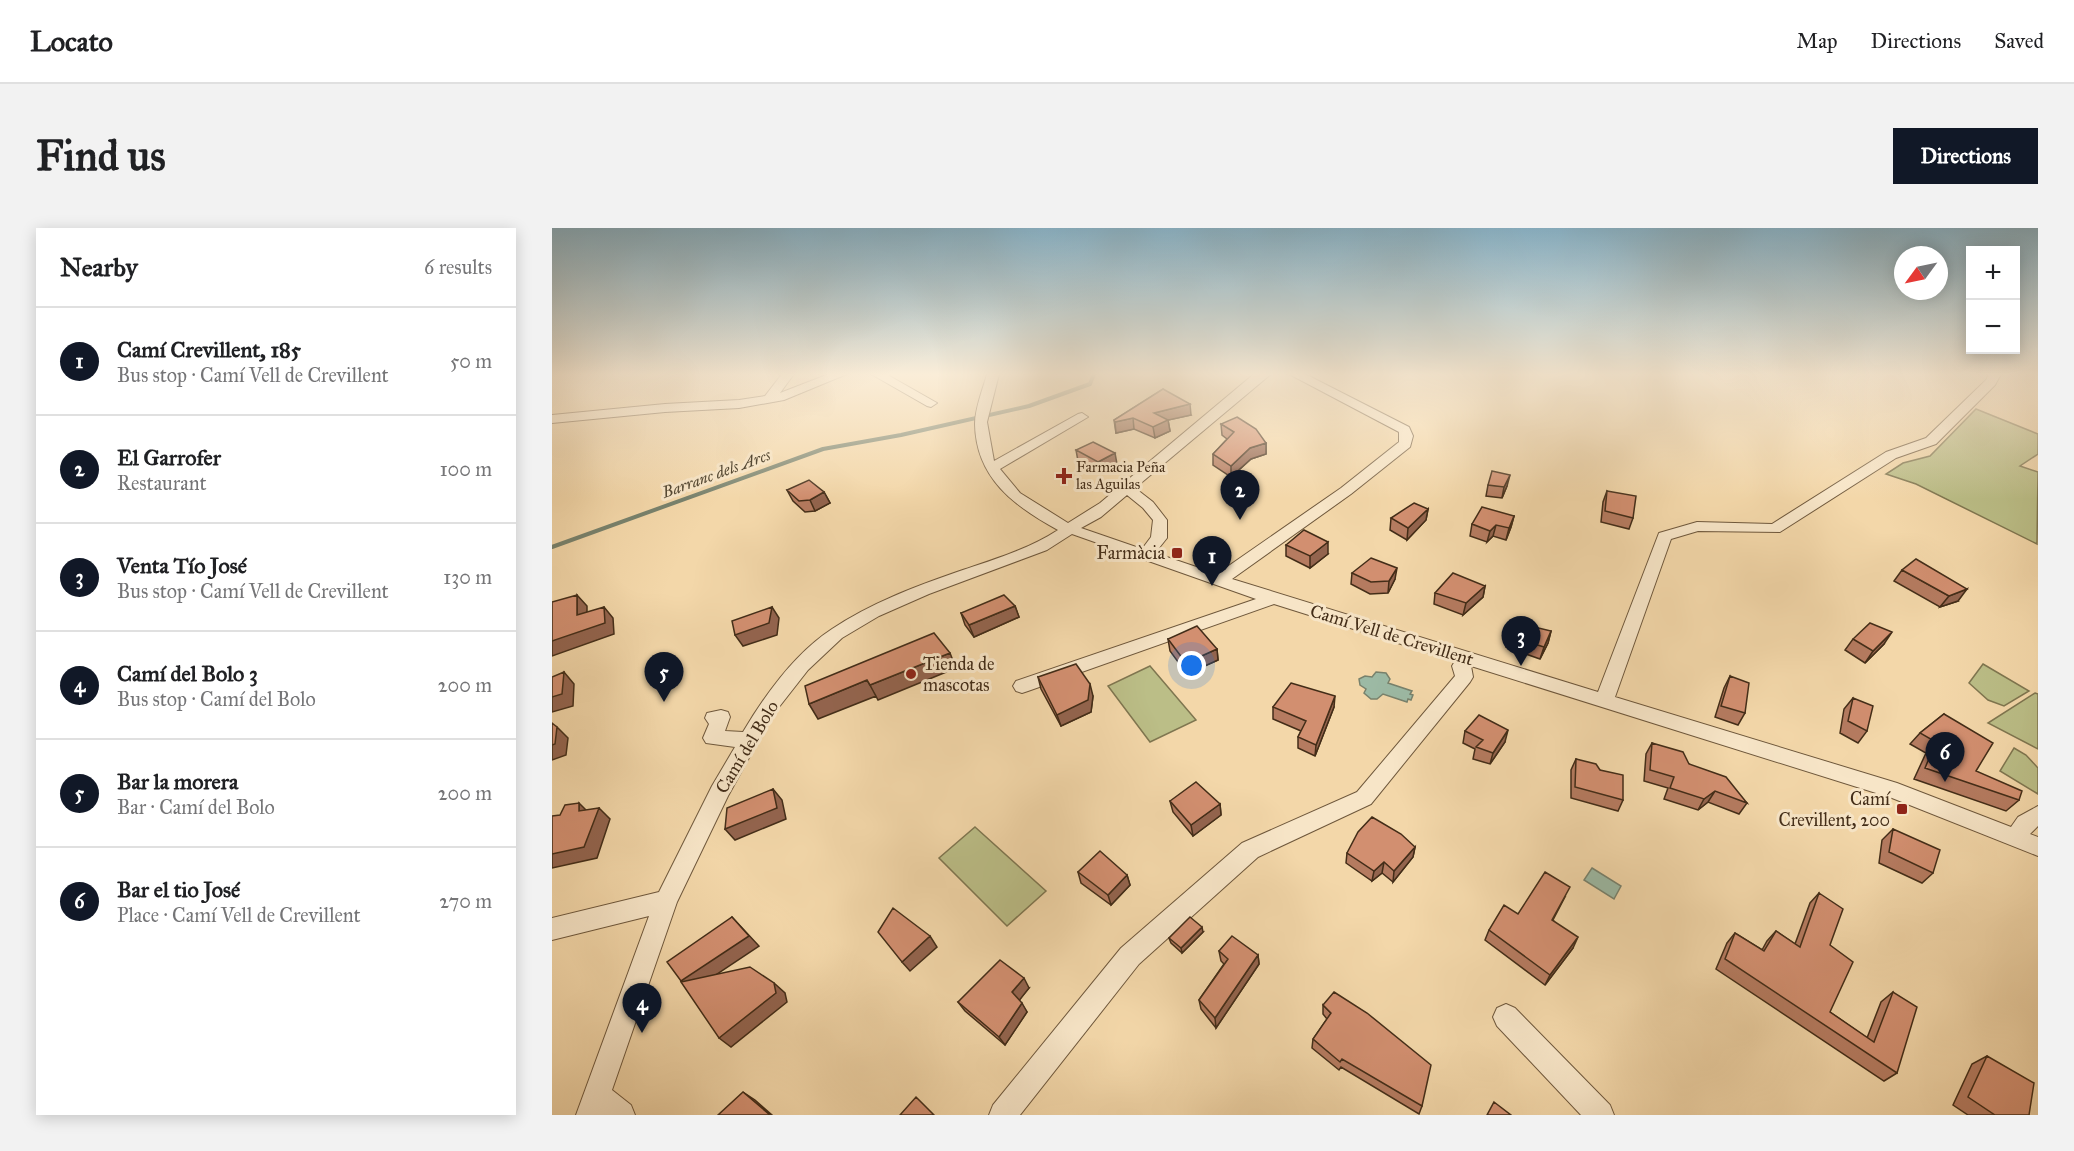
<!DOCTYPE html>
<meta charset="utf-8">
<style>
:root{--surface:#fff;--page:#f2f2f2;--text:#202124;--muted:#757577;--line:#e0e0e0;--accent:#111827}
body{margin:0;font-family:"IM FELL Great Primer",serif;background:var(--page);color:var(--text)}
.controls{position:absolute;right:18px;top:18px;display:grid;overflow:hidden;border-radius:0px;box-shadow:0 3px 15px #0003}
.controls button{width:54px;height:54px;display:grid;place-items:center;padding:0;border:0;border-bottom:2px solid var(--line);background:var(--surface);color:var(--text);font:30px sans-serif}
.compass{position:absolute;left:1342px;top:18px;width:54px;height:54px;border-radius:50%;background:var(--surface);box-shadow:0 3px 15px #0003;rotate:237deg}
.you{position:absolute;left:640px;top:438px;width:21px;height:21px;margin:-15px;border:4px solid #fff;border-radius:50%;background:#1a73e8;box-shadow:0 0 0 9px #1a73e833}
.badge{display:grid;place-items:center;width:39px;height:39px;border-radius:50%;background:var(--accent);color:#fff;font-size:20px;font-weight:700}
.pin{position:absolute;translate:-50% -50px;filter:drop-shadow(0 2px 3px #0008)}
.pin::after{content:'';position:absolute;top:32px;width:21px;height:18px;background:inherit;clip-path:polygon(0 0,100% 0,50% 100%)}
.list{margin:0;padding:0;list-style:none}
h2{display:flex;justify-content:space-between;align-items:center;height:78px;margin:0;padding:0 24px;font-size:26px}
h2 small{font-size:20px;font-weight:400;color:var(--muted)}
.list li{display:grid;grid-template-columns:39px 1fr auto;gap:18px;align-items:center;box-sizing:border-box;height:108px;padding:0 24px;border-top:2px solid var(--line)}
.list b{display:block;font-size:22px;white-space:nowrap}
.list p{margin:0;font-size:20px;white-space:nowrap;color:var(--muted)}
.list em{font-size:20px;font-style:normal;color:var(--muted)}
.map{position:relative;flex:none;width:1486px;height:887px;overflow:hidden;border-radius:0px}
header{display:flex;align-items:center;gap:36px;box-sizing:border-box;height:84px;padding:0 30px;background:var(--surface);border-bottom:2px solid var(--line)}
header strong{font-size:28px}
nav{display:flex;gap:33px;margin-inline-start:auto;font-size:21px}
.intro{display:flex;align-items:center;justify-content:space-between;box-sizing:border-box;height:144px;padding:0 36px}
h1{margin:0;font-size:42px}
.button{padding:15px 27px;border-radius:0px;background:var(--accent);color:#fff;font-size:21px;font-weight:700}
main{display:flex;gap:36px;padding:0 36px}
aside{flex:1;background:var(--surface);border-radius:0px;box-shadow:0 3px 15px #0003}
.map>svg:first-child{display:block}
.green{fill:#bbbe87;stroke:#7f7650;stroke-width:1.5}
.water{fill:#9cbaa5;stroke:#78826d;stroke-width:1.5}
.lines{fill:none;stroke-linecap:round;stroke-linejoin:round}
.stream{stroke:#78826d;stroke-width:4}
.minor-casing{stroke:#6f583c;stroke-width:2}
.minor{fill:#f7e5c7;fill-rule:evenodd}
.wall{fill:#b57b60;stroke:#432d18;stroke-width:1.5}
.shaded-wall{fill:#93644e;stroke:#432d18;stroke-width:1.5}
.building{fill:#d28f70;stroke:#432d18;stroke-width:1.5}
.poi-dot{fill:#8f2418;stroke:#f7e5c7;stroke-width:2}
.labels{text-anchor:middle;stroke-width:6;stroke-linejoin:round;paint-order:stroke}
.far-poi-label{font-size:15px;fill:#432d18;stroke:#f7e5c7;text-anchor:start}
.far-water-label{font-size:16px;font-style:italic;fill:#554934;stroke:#f7e5c7}
.poi-label{font-size:18px;fill:#432d18;stroke:#f7e5c7;text-anchor:end}
.street-label{font-size:18px;fill:#432d18;stroke:#f7e5c7}
</style>
<header>
<strong>Locato</strong>
<nav><a>Map</a><a>Directions</a><a>Saved</a></nav>
</header>
<div class="intro"><h1>Find us</h1><a class="button">Directions</a></div>
<main>
<aside>
<h2>Nearby<small>6 results</small></h2>
<ul class="list">
<li><span class="badge">1</span><div><b>Camí Crevillent, 185</b><p>Bus stop · Camí Vell de Crevillent</p></div><em>50 m</em></li>
<li><span class="badge">2</span><div><b>El Garrofer</b><p>Restaurant</p></div><em>100 m</em></li>
<li><span class="badge">3</span><div><b>Venta Tío José</b><p>Bus stop · Camí Vell de Crevillent</p></div><em>130 m</em></li>
<li><span class="badge">4</span><div><b>Camí del Bolo 3</b><p>Bus stop · Camí del Bolo</p></div><em>200 m</em></li>
<li><span class="badge">5</span><div><b>Bar la morera</b><p>Bar · Camí del Bolo</p></div><em>200 m</em></li>
<li><span class="badge">6</span><div><b>Bar el tio José</b><p>Place · Camí Vell de Crevillent</p></div><em>270 m</em></li>
</ul>
</aside>
<div class="map">
<svg width="1486" height="887" viewBox="0 0 1486 887">
<rect width="100%" height="100%" fill="#f3d7a9"/>
<filter id="stains"><feTurbulence type="fractalNoise" baseFrequency=".00333" numOctaves="4"/><feColorMatrix values="0 0 0 0 .2 0 0 0 0 .09 0 0 0 0 .02 0 0 0 .5 -.17"/></filter>
<radialGradient id="worn" r=".72"><stop offset=".6" stop-color="#630" stop-opacity="0"/><stop offset="1" stop-color="#630" stop-opacity=".3"/></radialGradient>
<path class="green" d="M1424,181L1486,206V226L1468,238L1486,244L1485,316L1364,256L1334,246L1351,235L1378,228Z
M1431,436L1477,463L1452,478L1436,472L1417,455Z
M598,438L644,492L598,514L556,458Z
M1483,465L1486,466V521L1436,495Z
M1462,520L1474,527L1486,540V566L1448,543Z
M423,599L494,663L455,698L387,630Z"/>
<path class="water" d="M824,444L834,445L838,451L836,455L860,463L858,466L861,467L859,472L856,471L855,474L831,466L825,471H819L812,465L814,461L808,457L807,451L813,448L820,449Z
M1040,640L1069,658L1062,671L1032,652Z"/>
<g class="lines">
<path class="stream" d="M0,319L271,221L349,207L477,178L538,156L542,146"/>
<defs>
<path id="minor" d="M230,146H242L228,165L277,146H295L232,172L187,180L113,184L0,195V187L113,176L187,172L213,168Z
M319,146H334L385,175L379,179L375,178Z
M435,146H447L435,194L442,233L526,186L530,185L536,189L448,241L468,265L516,295L548,275L702,146H719L583,260L601,274L615,292V310L603,325L665,346L789,260L847,214V204L737,146H753L857,199L861,208L858,219L799,266L680,351L1046,464L1107,305L1145,294L1220,296L1334,224L1374,210L1434,152L1437,146H1449L1443,157L1384,216L1344,230L1228,304L1146,303L1119,311L1063,469L1345,555L1459,599L1466,589L1486,578V598L1478,606L1486,609V628L1340,570L919,438L921,449L918,454L819,576L706,629L587,736L468,887H437L441,877L569,720L690,615L805,564L903,448L900,438L903,433L722,376L476,463L470,465L464,463L461,458L464,453L704,371L520,306L495,322L377,366L327,388L290,410L256,442L220,488L176,568L125,674L60,862L79,877L83,887H24L97,688L0,712V690L107,664L160,558L183,519L154,515L151,510L157,496L153,490L155,485L169,482L176,484L178,489L173,503L191,504C213,467 243,425 280,401C319,375 362,359 405,344C440,332 475,322 506,302C462,278 424,250 423,196C423,180 431,161 435,146ZM575,267L591,280L601,292L599,309L590,321L529,300L549,289Z
M954,776L963,780L1058,877L1062,887H1029L945,798L941,789L945,780Z"/>
</defs>
<use href="#minor" class="minor-casing"/>
<use href="#minor" class="minor"/>
</g>
<path class="wall" d="M611,161L639,187L616,192L618,203L603,210L582,201L564,205L562,192Z
M669,196L714,215V226L699,231L679,249L661,237V226L675,211L670,207Z
M524,222L565,236L548,245L526,233Z
M936,257L955,258L950,270L934,268Z
M235,262L272,264L278,275L263,283L253,284L241,273Z
M1055,263L1081,290L1077,301L1049,294L1051,274Z
M876,281L874,292L855,312L838,302L839,290Z
M962,288L959,299L954,312L941,308L935,314L918,308L920,296Z
M734,317L776,326L758,340L734,328Z
M1350,342L1406,373L1388,379L1342,353Z
M800,345L843,351L836,365L818,366L799,356Z
M933,358L931,369L911,387L882,376L883,365Z
M463,378L467,389L422,409L413,397L409,385Z
M999,403L996,415L988,431L954,419L957,408Z
M616,411L665,421L666,432L635,446L618,423Z
M1301,411L1332,416L1313,435L1293,422Z
M1178,448L1193,485L1186,497L1163,489L1172,460Z
M486,449L541,468L539,484L509,498L489,461Z
M1301,470L1315,503L1306,515L1288,505L1292,481Z
M721,479H782L763,528L746,520V509L749,503L721,491Z
M1392,486L1424,543L1467,572L1454,583L1362,551L1374,525L1358,516L1368,505Z
M913,503L953,514L938,536L921,531L923,521L911,515Z
M1100,515L1137,536L1195,575L1187,586L1156,574L1146,582L1112,571L1116,560L1092,553L1094,526Z
M1024,531L1048,542L1071,572L1066,583L1019,570V542Z
M618,573L668,576L669,587L641,608L621,584Z
M1341,601L1381,645L1370,655L1327,635L1330,612Z
M863,619L861,629L841,654L830,645L820,653L794,635L795,625Z
M526,644L575,647L578,657L559,677L529,655Z
M1267,665L1278,717V784L1315,810L1329,774L1341,764L1345,845L1332,853L1164,741L1175,715L1183,705L1210,722L1215,713L1224,703L1243,716L1258,675Z
M1013,669L1001,692L1021,720L993,757L933,712L937,702L966,686Z
M651,704L630,725L619,715L617,710Z
M667,723L706,727L707,736L664,800L649,781L647,772L672,736L669,733Z
M477,760L467,772L475,784L453,817L413,783L406,774Z
M771,777L870,878L867,886L789,839L787,842L760,820L761,811L775,791L771,786Z
M1435,828L1477,887H1416L1401,877L1420,836Z"/>
<path class="shaded-wall" d="M638,176L639,187L616,192L618,203L603,210L601,199L602,185Z
M581,190L582,201L564,205L563,194Z
M714,215V226L699,231L679,249V238L698,220Z
M563,225L565,236L548,245L546,234Z
M958,247L955,258L950,270L952,259Z
M272,264L278,275L263,283L258,272Z
M876,281L874,292L855,312L856,300Z
M962,288L959,299L954,312L957,300Z
M944,297L941,308L935,314L938,303Z
M776,314V326L758,340V328Z
M845,340L843,351L836,365L837,353Z
M933,358L931,369L911,387L914,375Z
M1415,361L1406,373L1388,379L1397,368Z
M25,367L35,378V398L25,387Z
M463,378L467,389L422,409L417,397Z
M52,379L61,390L62,406L0,428V413Z
M220,379L227,390L225,407L191,418L183,407Z
M999,403L996,415L988,431L992,419Z
M1340,404L1332,416L1313,435L1321,423Z
M665,421L666,432L635,446L634,435Z
M398,425L404,440L326,472L318,457Z
M12,444L22,456L21,478L0,484V469Z
M315,452L324,468L266,491L257,476Z
M538,456L541,468L539,484L509,498L505,487Z
M783,468L782,479L763,528L764,517Z
M5,499L16,510L14,527L0,532V517Z
M956,502L953,514L938,536L941,525Z
M221,561L230,572L234,591L183,612L173,601Z
M1163,563L1156,574L1146,582L1152,571Z
M27,575L39,587L27,583Z
M668,576L669,587L641,608L639,597Z
M47,580L58,591L45,630L0,640V626Z
M863,619L861,629L841,654L842,643Z
M832,634L830,645L820,653L822,643Z
M575,647L578,657L559,677L556,667Z
M180,689L207,718L141,762L129,753Z
M650,699L651,704L630,725L629,720Z
M378,708L385,719L358,743L350,734Z
M1026,709L1021,720L993,757L998,747Z
M706,727L707,736L664,800L663,790Z
M472,750L477,760L466,774L460,764Z
M222,755L233,765L235,774L179,819L167,810Z
M470,775L475,784L453,817L447,809Z
M191,864L203,872L220,887H218Z"/>
<path class="building" d="M611,161L638,176L602,185L616,192L601,199L581,190L563,194L562,192Z
M685,189L704,201L714,215L698,220L679,238L661,226L682,204L669,196Z
M541,214L563,225L546,234L524,222Z
M940,243L958,247L952,259L936,257Z
M257,252L272,264L258,272L247,273L235,262Z
M1055,263L1084,268L1081,290L1053,283Z
M862,275L876,281L856,300L839,290Z
M930,279L962,288L957,300L944,297L938,303L920,296Z
M752,302L776,314L758,328L734,317Z
M819,330L845,340L837,353L819,354L800,345Z
M1364,331L1415,361L1397,368L1350,342Z
M901,345L933,358L914,375L883,365Z
M25,367V387L52,379L53,395L0,413V374Z
M452,367L463,378L417,397L409,385Z
M220,379L217,395L183,407L180,393Z
M966,395L999,403L992,419L957,408Z
M1318,395L1340,404L1321,423L1301,411Z
M645,398L665,421L634,435L616,411Z
M382,405L398,425L318,457L315,452L257,476L253,458Z
M524,436L538,456L536,472L505,487L486,449Z
M12,444L10,466L0,469V449Z
M1178,448L1197,455L1193,485L1169,478Z
M739,455L783,468L764,517L746,509L754,493L721,479Z
M1301,470L1321,478L1315,503L1296,493Z
M1392,486L1441,515L1424,543L1470,563L1467,572L1373,540L1384,514L1368,505Z
M927,487L956,502L941,525L924,519L931,512L913,503Z
M0,495L5,499L3,516L0,517Z
M1100,515L1131,524L1137,536L1174,549L1195,575L1163,563L1152,571L1118,560L1122,549L1098,542Z
M1024,531L1044,536L1048,542L1071,547V572L1023,559Z
M644,554L668,576L639,597L618,573Z
M221,561L225,580L173,601L175,580Z
M27,575V583L47,580L32,619L0,626V588L8,587L13,577Z
M820,589L849,606L863,619L842,643L832,634L822,643L795,625L806,604Z
M1341,601L1388,622L1381,645L1337,624Z
M548,623L575,647L556,667L526,644Z
M993,644L1018,659L1000,692L1026,709L998,747L937,702L952,677L966,686Z
M1267,665L1291,681L1278,717L1301,734L1278,784L1322,814L1341,764L1365,779L1345,845L1173,731L1183,705L1212,723L1224,703L1248,719Z
M341,680L378,708L350,734L326,704Z
M180,689L197,708L129,753L115,734Z
M638,689L650,699L629,720L617,710Z
M680,708L706,727L663,790L647,772L676,731L667,723Z
M448,732L472,750L460,764L470,775L447,809L406,774Z
M198,739L222,755L224,765L167,810L129,754Z
M782,764L815,785L879,837L870,878L790,831L788,834L761,811L779,785L771,777Z
M1435,828L1482,855L1477,887H1443L1416,869Z
M191,864L218,887H166Z
M364,869L382,887H348Z
M942,874L959,887H935Z"/>
<linearGradient id="sky" x2="0" y2="1"><stop stop-color="#89b6cd"/><stop offset="0.54" stop-color="#faedd8"/><stop offset="1" stop-color="#faedd8" stop-opacity="0"/></linearGradient>
<rect width="1486" height="271" fill="url(#sky)"/>
<g class="poi-dot">
<path d="M509 239h6v6h6v6h-6v6h-6v-6h-6v-6h6z"/>
<rect x="619" y="319" width="12" height="12" rx="3"/>
<circle cx="359" cy="446" r="6"/>
<rect x="1344" y="575" width="12" height="12" rx="3"/>
</g>
<g class="labels">
<g class="far-poi-label">
<text x="524" y="244">Farmacia Peña<tspan x="524" dy="17">las Aguilas</tspan></text>
</g>
<g class="far-water-label">
<text transform="translate(164 245) rotate(-20)" y="6">Barranc dels Arcs</text>
</g>
<g class="poi-label">
<text x="613" y="331">Farmàcia</text>
<text x="371" y="442" text-anchor="start">Tienda de<tspan x="371" dy="21">mascotas</tspan></text>
<text x="1338" y="577">Camí<tspan x="1338" dy="21">Crevillent, 200</tspan></text>
</g>
<g class="street-label">
<text transform="translate(840 407) rotate(17)" y="6">Camí Vell de Crevillent</text>
<text transform="translate(195 519) rotate(-59)" y="6">Camí del Bolo</text>
</g>
</g>
<rect width="100%" height="100%" filter="url(#stains)"/>
<rect width="100%" height="100%" fill="url(#worn)"/>
</svg>
<div class="controls">
<button>+</button>
<button>−</button>
</div>
<svg class="compass" viewBox="-18 -18 36 36"><path d="M0-13l5 13h-10z" fill="#e53935"/><path d="M0 13l5-13h-10z" fill="#757577"/></svg>
<div class="you"></div>
<div class="pin badge" style="left:660px;top:358px">1</div>
<div class="pin badge" style="left:688px;top:292px">2</div>
<div class="pin badge" style="left:969px;top:438px">3</div>
<div class="pin badge" style="left:90px;top:805px">4</div>
<div class="pin badge" style="left:112px;top:474px">5</div>
<div class="pin badge" style="left:1393px;top:554px">6</div>
</div>
</main>
